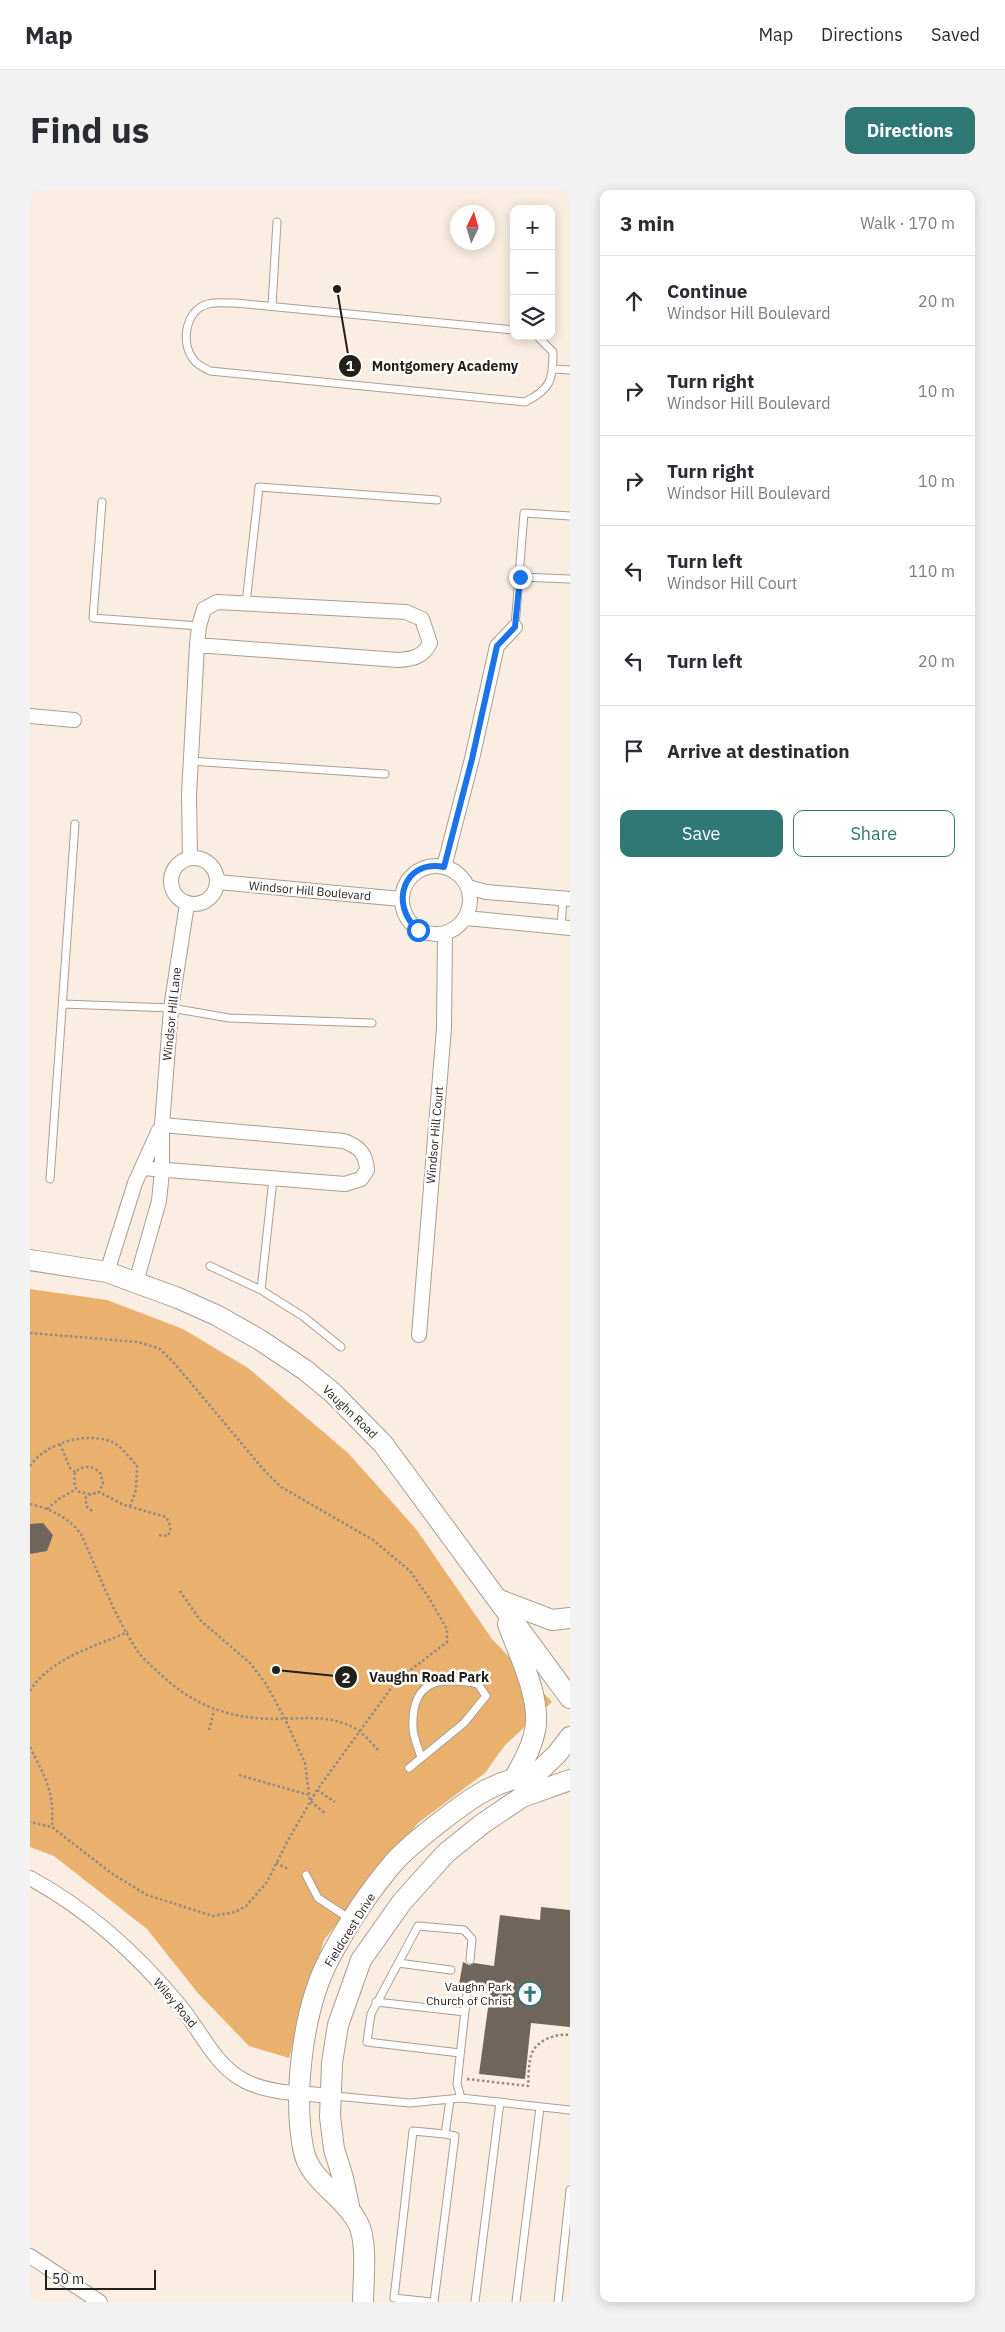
<!DOCTYPE html>
<meta charset="utf-8">
<style>
:root{--surface:#fff;--page:#f2f2f3;--text:#2b2b33;--muted:#7c7c81;--line:#e1e1e2;--accent:#2f7875}
body{margin:0;font-family:"IBM Plex Sans",sans-serif;background:var(--page);color:var(--text)}
.controls{position:absolute;right:15px;top:15px;display:grid;overflow:hidden;border-radius:10px;box-shadow:0 2px 12px #0003}
.controls button{width:45px;height:45px;display:grid;place-items:center;padding:0;border:0;border-bottom:1px solid var(--line);background:var(--surface);color:var(--text);font:25px sans-serif}
.compass{position:absolute;left:420px;top:15px;width:45px;height:45px;border-radius:50%;background:var(--surface);box-shadow:0 2px 12px #0003;rotate:5deg}
.scale{position:absolute;left:15px;bottom:12px;width:111px;box-sizing:border-box;padding-left:5px;border:2px solid #231f1a;border-top:0;font-size:14px;line-height:18px;white-space:nowrap;color:#231f1a;-webkit-text-stroke:4px #fff;paint-order:stroke}
.stop{position:absolute;width:15px;height:15px;margin:-11px;border:4px solid #1a73e8;border-radius:50%;background:#fff}
.stop.end{background:#1a73e8;border-color:#fff;box-shadow:0 1px 5px #0008}
.list{margin:0;padding:0;list-style:none}
h2{display:flex;justify-content:space-between;align-items:center;height:65px;margin:0;padding:0 20px;font-size:21px}
h2 small{font-size:16px;font-weight:400;color:var(--muted)}
.list li{display:grid;grid-template-columns:32px 1fr auto;gap:15px;align-items:center;box-sizing:border-box;height:90px;padding:0 20px;border-top:1px solid var(--line)}
.list b{display:block;font-size:19px;white-space:nowrap}
.list p{margin:0;font-size:16px;white-space:nowrap;color:var(--muted)}
.list em{font-size:16px;font-style:normal;color:var(--muted)}
.actions{display:flex;gap:10px;padding:15px 20px}
.actions a{flex:1;padding:11px 0;border:1px solid var(--accent);border-radius:10px;text-align:center;font-size:18px;color:var(--accent)}
.actions .main{background:var(--accent);color:#fff}
.icon{flex:none;width:28px;height:28px;fill:none;stroke:currentColor;stroke-width:2;stroke-linecap:round;stroke-linejoin:round}
.map{position:relative;flex:none;width:540px;height:2112px;overflow:hidden;border-radius:10px}
header{display:flex;align-items:center;gap:30px;box-sizing:border-box;height:70px;padding:0 25px;background:var(--surface);border-bottom:1px solid var(--line)}
header strong{font-size:24px}
nav{display:flex;gap:28px;margin-inline-start:auto;font-size:18px}
.intro{display:flex;align-items:center;justify-content:space-between;box-sizing:border-box;height:120px;padding:0 30px}
h1{margin:0;font-size:35px}
.button{padding:12px 22px;border-radius:10px;background:var(--accent);color:#fff;font-size:18px;font-weight:700}
main{display:flex;gap:30px;padding:0 30px}
aside{flex:1;background:var(--surface);border-radius:10px;box-shadow:0 2px 12px #0003}
.map>svg:first-child{display:block}
.green{fill:#eab16e}
.building{fill:#6f655a}
.lines{fill:none;stroke-linecap:round;stroke-linejoin:round}
.lane-casing{stroke:#a99e92;stroke-width:9}
.street-casing{stroke:#a99e92;stroke-width:16}
.secondary-casing{stroke:#a99e92;stroke-width:22}
.path{stroke:#948c83;stroke-width:2.5;stroke-dasharray:2.5 2.5;stroke-linecap:butt}
.lane{stroke:#fff;stroke-width:7}
.street{stroke:#fff;stroke-width:14}
.secondary{stroke:#fff;stroke-width:20}
.route{stroke:#1a73e8;stroke-width:6}
.labels{text-anchor:middle;stroke-width:5;stroke-linejoin:round;paint-order:stroke}
.street-label{font-size:12px;fill:#231f1a;stroke:#fff}
.poi-label{font-size:12px;fill:#231f1a;stroke:#fff;text-anchor:end}
.leader{fill:none;stroke:#231f1a;stroke-width:2}
.callout-dot{fill:#231f1a;stroke:#fff;stroke-width:2}
.mark-label{font-size:15px;text-anchor:middle;font-weight:bold;fill:#fff}
.callout-label{font-size:14px;text-anchor:middle;font-weight:bold;fill:#231f1a;stroke:#fff;stroke-width:5;stroke-linejoin:round;paint-order:stroke}
</style>
<header>
<strong>Map</strong>
<nav><a>Map</a><a>Directions</a><a>Saved</a></nav>
</header>
<div class="intro"><h1>Find us</h1><a class="button">Directions</a></div>
<main>
<div class="map">
<svg width="540" height="2112" viewBox="0 0 540 2112">
<rect width="100%" height="100%" fill="#faeee2"/>
<path class="green" d="M0,1099L77,1110L153,1139L218,1178L318,1263L386,1339L462,1449L522,1512L475,1555L455,1583L388,1633L294,1750L259,1868L219,1856L167,1802L117,1739L24,1666L0,1657Z"/>
<path class="building" d="M13,1333L23,1345L17,1361L0,1364V1334Z
M511,1717L540,1720V1837L501,1833L495,1889L449,1884L460,1803L442,1801L437,1797L432,1800H428L433,1772L439,1775L444,1773L464,1776L470,1725L510,1730Z"/>
<g class="lines">
<defs>
<path id="lane" d="M242,116L247,32
M484,140L205,113C197,113 186,112 178,114C155,120 150,154 164,170C167,175 175,178 180,181L495,212C521,199 523,190 523,162L507,146
M523,179L540,180
M72,312L63,428L169,436
M490,387L540,389
M216,413L229,297L407,310
M485,437L494,323L540,326
M160,571L355,584
M531,737L533,708
M33,814L141,818L199,828L342,833
M20,989L45,634
M180,1076L231,1100L274,1127L311,1157
M231,1100L243,989
M379,1578L434,1533L456,1506L448,1494C409,1486 381,1490 383,1538C383,1547 389,1559 391,1568
M276,1685L288,1708L320,1729
M368,1773L421,1780
M346,1812L435,1822
M430,1863L337,1852L341,1824L388,1736L434,1740L442,1749L440,1770
M304,1906L380,1913L431,1908L540,1920
M431,1908L427,1894L437,1802
M401,2112L364,2108L383,1941L415,1944
M404,2112L425,1946L415,1944L420,1910
M445,2112L470,1912
M486,2112L510,1917
M528,2112L540,2000"/>
<path id="street" d="M0,526L44,530
M141 691a23 23 0 1 1 46 0a23 23 0 1 1-46 0Z
M160,668L159,605L167,455L169,436L174,419L187,412L376,422L392,429L400,453C393,467 383,469 368,470L167,455
M372 710a34 34 0 1 1 68 0a34 34 0 1 1-68 0Z
M414,677L442,569L467,456L485,437
M188,692L371,709
M438,697L456,702L540,709
M436,728L540,738
M112,978L315,994L331,989L337,980C336,963 329,957 314,951L132,935
M77,1082L105,993L129,940
M106,1092L129,1011L132,981V935L141,818L157,714
M389,1145L414,838L415,744
M0,1688C57,1719 109,1766 150,1816C171,1841 185,1876 215,1891C240,1904 273,1903 301,1906
M0,2066L70,2112"/>
<path id="secondary" d="M0,1070L77,1082L148,1108L188,1126L230,1150L275,1180L303,1203L353,1254L540,1508
M467,1409L522,1430L540,1428
M478,1434C489,1465 508,1501 506,1534C504,1553 494,1571 485,1587
M492,1607L540,1590
M320,2021L313,1988L304,1959L300,1927L302,1873L308,1835L331,1770L372,1712L416,1663L452,1634L492,1607L504,1586L527,1564L540,1547
M333,2112C333,2091 338,2052 328,2033C313,2004 279,1992 273,1958C263,1902 273,1819 299,1769C317,1735 340,1700 365,1671C379,1656 397,1642 414,1629C441,1608 468,1588 504,1586"/>
</defs>
<use href="#lane" class="lane-casing"/>
<use href="#street" class="street-casing"/>
<use href="#secondary" class="secondary-casing"/>
<path class="path" d="M0,1143L108,1152L130,1159L145,1174L233,1279L251,1297L343,1350L380,1381L399,1408L417,1439V1452L365,1492L359,1501L287,1600L257,1652L237,1692L216,1716L205,1722L183,1726L117,1705L81,1683L22,1637L0,1632
M30,1254L40,1278L45,1282
M0,1276C16,1253 56,1241 82,1252C91,1256 100,1268 107,1276L106,1300L100,1316
M0,1314C21,1319 38,1327 51,1344C69,1383 84,1427 109,1463C114,1470 122,1476 128,1482C156,1509 186,1524 225,1528C260,1532 298,1520 329,1541C337,1547 344,1556 350,1562
M17,1319L29,1309L46,1299
M62,1321L56,1316V1307L59,1305L69,1302C61,1305 56,1304 47,1301L44,1292L45,1282C54,1275 63,1275 71,1284L73,1294L69,1302L94,1315L136,1327C140,1333 142,1339 138,1346L129,1345
M150,1401L170,1430L220,1473L236,1494L255,1529L275,1573L280,1611L296,1624
M0,1501C19,1469 66,1456 98,1442
M179,1540L184,1520
M0,1557C16,1590 24,1599 22,1637
M209,1585L279,1605
M287,1600L305,1612
M246,1673L258,1679
M437,1889L498,1896C499,1886 498,1873 502,1863C507,1850 527,1843 540,1845"/>
<use href="#lane" class="lane"/>
<use href="#street" class="street"/>
<use href="#secondary" class="secondary"/>
</g>
<g class="lines">
<path class="route" d="M388,740C358,713 375,669 414,677L442,569L467,456L485,437L490,387"/>
</g>
<defs>
<symbol id="church-ring" viewBox="-11 -11 22 22"><circle r="9.5" fill="#fff" stroke="#2f7875" stroke-width="1.5"/><path d="M-1.2-6h2.4v3.5h3.3v2.4h-3.3V6h-2.4V-.1h-3.3v-2.4h3.3Z" fill="#2f7875"/></symbol>
</defs>
<g fill-rule="evenodd">
<use href="#church-ring" x="486" y="1790" width="28" height="28"/>
</g>
<g class="labels">
<g class="street-label">
<text transform="translate(280 701) rotate(5)" y="4">Windsor Hill Boulevard</text>
<text transform="translate(142 824) rotate(-84)" y="4">Windsor Hill Lane</text>
<text transform="translate(405 945) rotate(-85)" y="4">Windsor Hill Court</text>
<text transform="translate(320 1222) rotate(44)" y="4">Vaughn Road</text>
<text transform="translate(320 1740) rotate(-58)" y="4">Fieldcrest Drive</text>
<text transform="translate(145 1813) rotate(50)" y="4">Wiley Road</text>
</g>
<g class="poi-label">
<text x="482" y="1801">Vaughn Park<tspan x="482" dy="14">Church of Christ</tspan></text>
</g>
</g>
<path class="leader" d="M307 99L320 176M246 1480L316 1487"/>
<g class="callout-dot">
<circle cx="307" cy="99" r="5"/>
<circle cx="246" cy="1480" r="5"/>
<circle cx="320" cy="176" r="12"/>
<circle cx="316" cy="1487" r="12"/>
</g>
<g class="mark-label">
<text x="320" y="181">1</text>
<text x="316" y="1493">2</text>
</g>
<g class="callout-label">
<text x="415" y="181">Montgomery Academy</text>
<text x="399" y="1492">Vaughn Road Park</text>
</g>
</svg>
<div class="controls">
<button>+</button>
<button>−</button>
<button><svg class="icon" aria-label="layers" viewBox="0 0 24 24"><path d="M12 4l9 5-9 5-9-5zM3 14l9 5 9-5"/></svg></button>
</div>
<svg class="compass" viewBox="-18 -18 36 36"><path d="M0-13l5 13h-10z" fill="#e53935"/><path d="M0 13l5-13h-10z" fill="#7c7c81"/></svg>
<div class="scale">50 m</div>
<div class="stop" style="left:388px;top:740px"></div>
<div class="stop end" style="left:490px;top:387px"></div>
</div>
<aside>
<h2>3 min<small>Walk · 170 m</small></h2>
<ul class="list">
<li><svg class="icon" aria-label="ahead" viewBox="0 0 24 24"><path d="M12 20V5M6 11l6-6 6 6"/></svg><div><b>Continue</b><p>Windsor Hill Boulevard</p></div><em>20 m</em></li>
<li><svg class="icon" aria-label="right" viewBox="0 0 24 24"><path d="M7 20v-9h11M14 6l5 5-5 5"/></svg><div><b>Turn right</b><p>Windsor Hill Boulevard</p></div><em>10 m</em></li>
<li><svg class="icon" aria-label="right" viewBox="0 0 24 24"><path d="M7 20v-9h11M14 6l5 5-5 5"/></svg><div><b>Turn right</b><p>Windsor Hill Boulevard</p></div><em>10 m</em></li>
<li><svg class="icon" aria-label="left" viewBox="0 0 24 24"><path d="M17 20v-9H6M10 6l-5 5 5 5"/></svg><div><b>Turn left</b><p>Windsor Hill Court</p></div><em>110 m</em></li>
<li><svg class="icon" aria-label="left" viewBox="0 0 24 24"><path d="M17 20v-9H6M10 6l-5 5 5 5"/></svg><div><b>Turn left</b></div><em>20 m</em></li>
<li><svg class="icon" aria-label="arrive" viewBox="0 0 24 24"><path d="M6 21V4h12l-3 4 3 4H6"/></svg><div><b>Arrive at destination</b></div></li>
</ul>
<div class="actions"><a class="main">Save</a><a>Share</a></div>
</aside>
</main>
